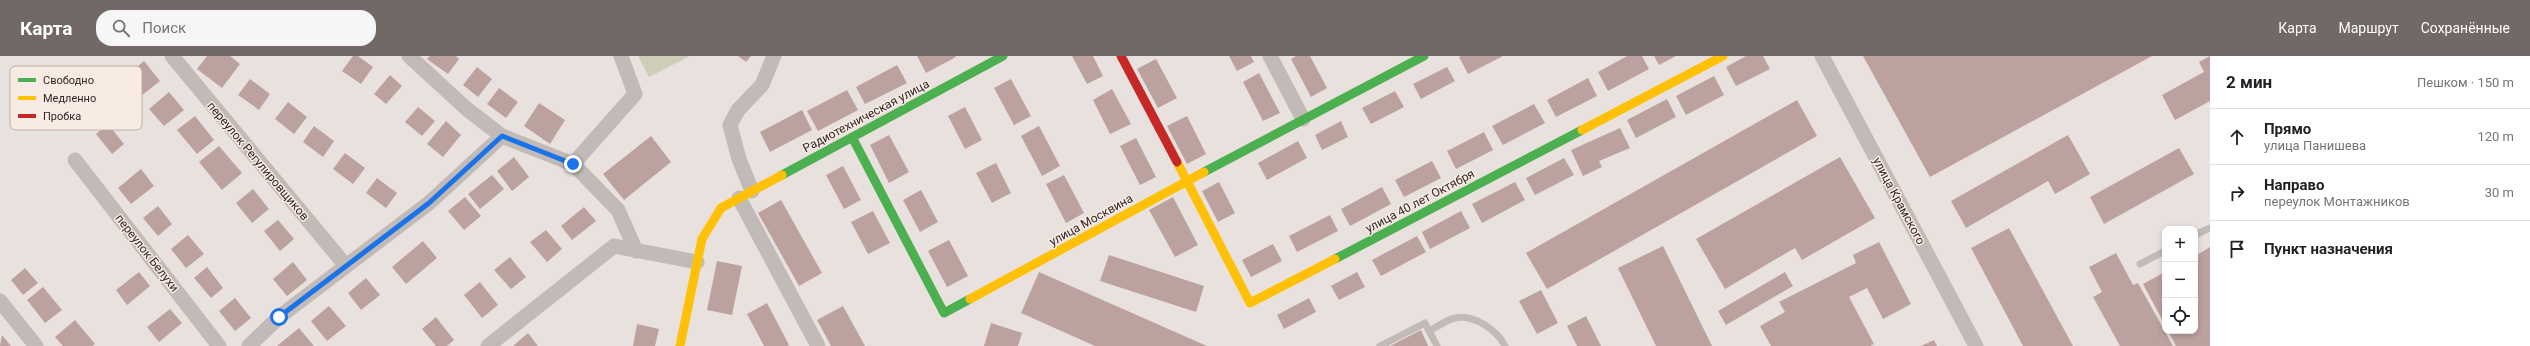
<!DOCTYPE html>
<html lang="ru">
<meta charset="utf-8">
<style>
:root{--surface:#fff;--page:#f6f6f6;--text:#202124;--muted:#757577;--line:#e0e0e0;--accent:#726865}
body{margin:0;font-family:Roboto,sans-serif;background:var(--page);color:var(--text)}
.controls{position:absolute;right:12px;bottom:12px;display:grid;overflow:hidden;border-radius:8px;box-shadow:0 2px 6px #0003}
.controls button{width:36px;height:36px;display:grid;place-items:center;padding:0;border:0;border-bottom:1px solid var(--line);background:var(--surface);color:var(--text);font:20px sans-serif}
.stop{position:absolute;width:12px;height:12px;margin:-9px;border:3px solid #1a73e8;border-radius:50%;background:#fff}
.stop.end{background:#1a73e8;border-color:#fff;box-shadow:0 1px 4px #0008}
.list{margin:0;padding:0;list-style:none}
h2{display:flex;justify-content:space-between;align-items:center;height:52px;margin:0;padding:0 16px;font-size:17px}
h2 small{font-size:13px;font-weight:400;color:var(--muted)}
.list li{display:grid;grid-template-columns:26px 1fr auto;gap:12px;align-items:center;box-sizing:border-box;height:56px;padding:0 16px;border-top:1px solid var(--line)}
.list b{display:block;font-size:15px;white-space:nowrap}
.list p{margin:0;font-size:13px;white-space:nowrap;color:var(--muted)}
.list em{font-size:13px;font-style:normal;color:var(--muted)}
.icon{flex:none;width:22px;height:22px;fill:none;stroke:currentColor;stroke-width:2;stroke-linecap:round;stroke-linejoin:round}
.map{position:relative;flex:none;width:2210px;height:290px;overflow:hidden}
header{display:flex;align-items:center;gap:24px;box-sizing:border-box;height:56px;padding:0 20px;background:var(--accent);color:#fff}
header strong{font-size:19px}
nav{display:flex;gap:22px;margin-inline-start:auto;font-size:14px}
.search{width:280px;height:36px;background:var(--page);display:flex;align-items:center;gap:10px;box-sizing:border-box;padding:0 14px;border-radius:16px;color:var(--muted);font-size:15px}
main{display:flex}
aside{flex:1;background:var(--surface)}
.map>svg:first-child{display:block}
.green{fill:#cecdb7}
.building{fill:#bca29f}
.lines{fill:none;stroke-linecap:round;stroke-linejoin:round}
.lane{stroke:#c2bab6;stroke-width:7}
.street{stroke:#c2bab6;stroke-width:15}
.fast{stroke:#4caf50;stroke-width:9}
.slow{stroke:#ffc107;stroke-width:9}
.jam{stroke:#c62828;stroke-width:9}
.route{stroke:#1a73e8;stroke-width:5}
.labels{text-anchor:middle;stroke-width:3;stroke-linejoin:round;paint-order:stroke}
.street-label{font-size:12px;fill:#322725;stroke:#f8ebe3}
.key{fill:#f8ebe3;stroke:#bdb0aa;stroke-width:1}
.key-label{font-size:11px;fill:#322725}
</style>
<header>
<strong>Карта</strong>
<div class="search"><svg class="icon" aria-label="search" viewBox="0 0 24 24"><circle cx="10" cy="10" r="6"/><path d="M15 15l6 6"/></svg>Поиск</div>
<nav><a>Карта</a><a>Маршрут</a><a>Сохранённые</a></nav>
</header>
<main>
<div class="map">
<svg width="2210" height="290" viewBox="0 0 2210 290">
<rect width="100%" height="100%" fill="#e9e1dd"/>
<path class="green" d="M638,0H690L649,21Z"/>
<path class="building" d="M207,0H230L240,8L222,32L197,13Z
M353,0H358L373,11L361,28L342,15Z
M430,0H456L459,3L448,18L427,3Z
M738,0H751L746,6Z
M917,0H955L956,1L926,17Z
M1072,0H1093L1103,20L1087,28Z
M1229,0H1251L1254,6L1237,15Z
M1296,0H1310L1327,32L1311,41L1291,3Z
M1461,0H1503L1468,18L1459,1Z
M1627,0H1642L1649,13L1608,35L1598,16Z
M1654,0H1676L1659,9Z
M1746,0H1763L1770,13L1736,30L1726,11Z
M1863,0H2152L1930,121Z
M2210,0V45L2175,64L2162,39L2204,16L2199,6Z
M1156,3L1177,42L1158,52L1137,13Z
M144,5L160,25L141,40L125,21Z
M897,9L907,27L865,48L856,31Z
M477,11L492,23L478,41L463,29Z
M1447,11L1455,25L1421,43L1413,28Z
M1259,17L1280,57L1263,65L1243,26Z
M390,19L402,30L386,48L374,38Z
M1714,20L1724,39L1686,59L1676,40Z
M1588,22L1597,40L1556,61L1547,44Z
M250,23L270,38L259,54L238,39Z
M1011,23L1031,60L1014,69L994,32Z
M499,32L518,46L506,62L487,48Z
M1112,33L1131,68L1110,78L1093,44Z
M847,34L858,54L818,75L807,55Z
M1395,35L1404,51L1371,68L1362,52Z
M169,36L184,54L164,70L149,53Z
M1667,43L1676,61L1636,82L1627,64Z
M1797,44L1817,80L1547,233L1526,197Z
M288,46L307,61L294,78L275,63Z
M539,47L565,64L550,88L524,70Z
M1534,48L1545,67L1503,89L1492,70Z
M418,51L435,65L422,80L405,66Z
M965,51L982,84L965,93L948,60Z
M802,54L812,74L770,96L760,76Z
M195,60L214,84L197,98L177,74Z
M1187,60L1206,98L1187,108L1167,70Z
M446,65L461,79L443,101L427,88Z
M1341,65L1348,81L1322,94L1315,79Z
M108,68L124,88L112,98L96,78Z
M314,70L334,85L323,101L303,86Z
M1039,70L1060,110L1042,120L1021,80Z
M1620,72L1630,92L1599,105L1602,111L1583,120L1571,94Z
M1484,76L1493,94L1456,113L1447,95Z
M889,79L909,116L889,127L870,89Z
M2068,79L2090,118L2055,138L2048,125L1966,172L1951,145Z
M651,80L671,106L624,144L603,118Z
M1136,82L1156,121L1140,129L1120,90Z
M1298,85L1307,102L1267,124L1258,107Z
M219,90L242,117L222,134L199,106Z
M2179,92L2194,118L2104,168L2090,141Z
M345,97L365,112L353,128L333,113Z
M514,101L529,121L512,135L497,115Z
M1840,101L1875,162L1802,204L1795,192L1725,233L1696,183Z
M1564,102L1574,119L1535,139L1526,122Z
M1432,105L1441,122L1404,141L1395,124Z
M996,107L1011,137L992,147L976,117Z
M843,110L861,144L844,153L826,119Z
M141,113L154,130L131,148L118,132Z
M492,119L504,133L480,153L468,138Z
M1064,119L1084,157L1066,167L1046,128Z
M377,122L397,137L386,152L366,137Z
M1219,126L1235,157L1218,166L1202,135Z
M1515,126L1525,144L1482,167L1472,148Z
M1382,131L1391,148L1350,170L1341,153Z
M253,133L269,153L252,167L236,147Z
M921,134L938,166L920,176L903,144Z
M465,141L481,160L464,174L448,155Z
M1173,141L1198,189L1175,201L1149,154Z
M781,144L822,217L799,230L758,157Z
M158,150L172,168L158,180L143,162Z
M584,151L596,165L572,184L561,170Z
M873,155L890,187L868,198L851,166Z
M1461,155L1470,172L1430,193L1422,176Z
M1330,159L1338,175L1297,196L1289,180Z
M278,164L294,183L280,195L264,175Z
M2009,172L2073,290H2023L1971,192Z
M546,174L562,193L547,206L530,186Z
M188,179L204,198L186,212L171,193Z
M1417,180L1426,196L1381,220L1372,204Z
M949,184L968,220L947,231L928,195Z
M423,185L437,202L406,228L392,211Z
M1879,186L1911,248L1883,263L1867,232L1849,241L1874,288L1870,290H1771L1760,270L1785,256L1779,246L1856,207L1853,199Z
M1273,188L1282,205L1251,221L1242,204Z
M1663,190L1712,290H1656L1618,212Z
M2210,191V290H2176L2168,275H2195V200Z
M2116,197L2133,229L2138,227L2173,290H2120L2093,241L2102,236L2089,211Z
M1109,199L1204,230L1196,256L1100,225Z
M510,201L526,221L511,233L494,214Z
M717,205L742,210L732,259L707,254Z
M293,206L307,224L287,240L273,223Z
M207,211L223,232L211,242L194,222Z
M25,212L38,227L23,239L11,224Z
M139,216L150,230L127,249L116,234Z
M1039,216L1207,290H1095L1021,257Z
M1357,216L1365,231L1339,244L1331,230Z
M1785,216L1793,230L1726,269L1718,255Z
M2165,216V269L2143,228Z
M366,222L380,239L361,254L348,237Z
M480,226L498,249L482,262L464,239Z
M43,231L62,254L45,267L27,244Z
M1541,234L1558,267L1537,278L1519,245Z
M235,242L251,262L235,275L219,255Z
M1309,242L1316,256L1284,273L1277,259Z
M767,247L789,289L787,290H764L747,258Z
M329,250L346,270L327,285L311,265Z
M843,250L865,290H831L817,264Z
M170,253L182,267L159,286L147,271Z
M1586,260L1601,290H1577L1567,270Z
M436,261L454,284L447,290H436L422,273Z
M75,264L95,288L92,290H63L55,281Z
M991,267L1022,277L1018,290H984Z
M637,268L659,273L655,290H633Z
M299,272L314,290H277Z
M1421,274L1428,290H1390Z
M528,277L538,290H513Z
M2,279L11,290H0Z
M1934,284L1937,290H1921Z"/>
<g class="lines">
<path class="lane" d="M2195,179L2210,172
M2140,208L2165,195
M1429,275C1437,271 1446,264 1455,262C1474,258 1497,274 1505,290
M1380,290L1425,267L1437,290"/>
<path class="street" d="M172,0L346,210
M409,0L468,54L502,80L573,108L618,154L636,195
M1270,0L1303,63
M1822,0L1976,290
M75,104L219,290
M573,108L635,38L621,0
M752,135L739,103L730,69L738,54L762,29L774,0
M739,142L818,290
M0,245L36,290
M249,290L279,261L429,147L502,80
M488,290L614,190L697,206"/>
<path class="fast" d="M852,81L944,257L970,243
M1204,116L1424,0
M782,119L1003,0
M1335,203L1582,74"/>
<path class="slow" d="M1582,74L1723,0
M1177,106L1250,247L1335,203
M970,243L1204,116
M680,290L702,183L721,152L782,119"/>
<path class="jam" d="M1121,0L1177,106"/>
</g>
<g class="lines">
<path class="route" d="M279,261L429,147L502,80L573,108"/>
</g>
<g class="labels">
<g class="street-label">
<text transform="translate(866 60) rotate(-28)" y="4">Радиотехническая улица</text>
<text transform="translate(258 105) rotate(50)" y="4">переулок Регулировщиков</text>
<text transform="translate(1420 145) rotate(-28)" y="4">улица 40 лет Октября</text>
<text transform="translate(1899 145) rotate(62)" y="4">улица Крамского</text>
<text transform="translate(1091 164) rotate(-29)" y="4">улица Москвина</text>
<text transform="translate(147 197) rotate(52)" y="4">переулок Белухи</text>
</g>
</g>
<rect x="10" y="10" width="132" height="64" rx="6" class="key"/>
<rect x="18" y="22" width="18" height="4" fill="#4caf50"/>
<rect x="18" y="40" width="18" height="4" fill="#ffc107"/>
<rect x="18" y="58" width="18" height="4" fill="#c62828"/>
<g class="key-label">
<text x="43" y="28">Свободно</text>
<text x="43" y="46">Медленно</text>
<text x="43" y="64">Пробка</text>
</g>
</svg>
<div class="controls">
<button>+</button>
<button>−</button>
<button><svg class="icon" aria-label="locate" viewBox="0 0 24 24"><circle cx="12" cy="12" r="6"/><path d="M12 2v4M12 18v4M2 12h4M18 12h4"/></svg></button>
</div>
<div class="stop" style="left:279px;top:261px"></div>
<div class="stop end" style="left:573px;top:108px"></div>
</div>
<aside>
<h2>2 мин<small>Пешком · 150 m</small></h2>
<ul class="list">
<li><svg class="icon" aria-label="ahead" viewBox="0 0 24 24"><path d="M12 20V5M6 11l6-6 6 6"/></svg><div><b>Прямо</b><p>улица Панишева</p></div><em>120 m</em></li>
<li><svg class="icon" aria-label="right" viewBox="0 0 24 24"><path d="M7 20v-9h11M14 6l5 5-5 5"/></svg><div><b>Направо</b><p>переулок Монтажников</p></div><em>30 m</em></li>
<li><svg class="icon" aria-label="arrive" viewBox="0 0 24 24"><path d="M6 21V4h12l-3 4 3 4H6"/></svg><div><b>Пункт назначения</b></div></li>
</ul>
</aside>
</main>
